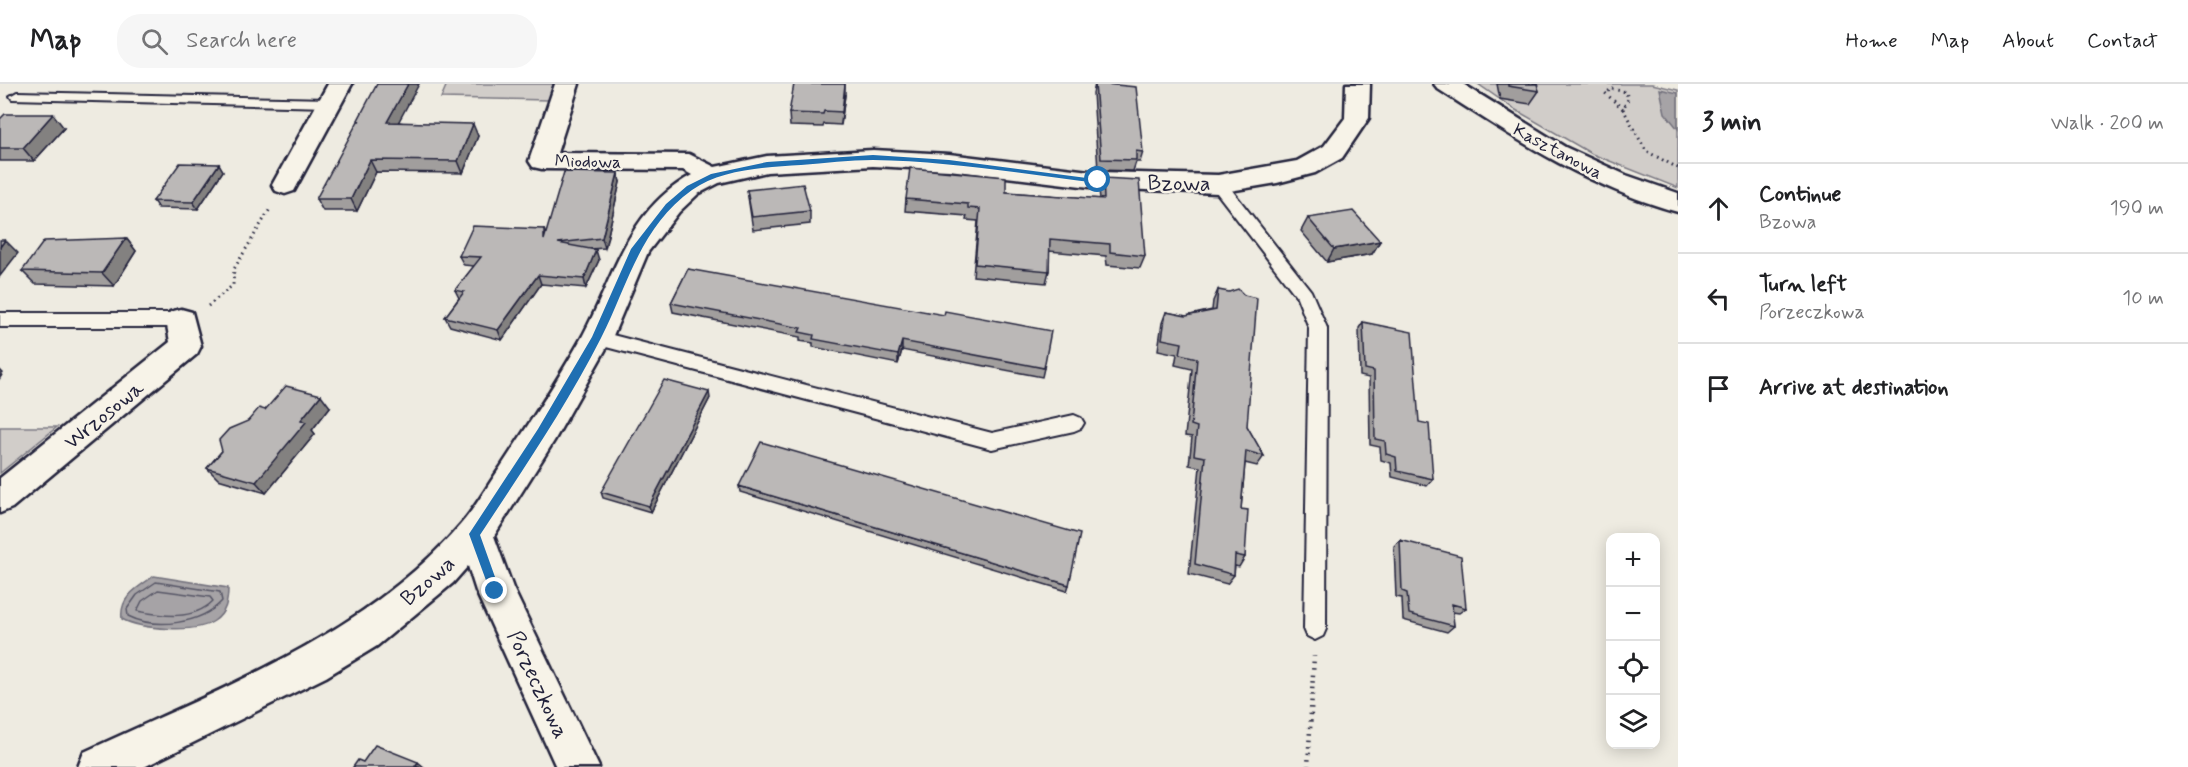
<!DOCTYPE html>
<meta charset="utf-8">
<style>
:root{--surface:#fff;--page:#f6f6f6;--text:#202124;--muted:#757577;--line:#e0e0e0}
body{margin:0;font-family:Mynerve,sans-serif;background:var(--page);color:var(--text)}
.controls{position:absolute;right:18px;bottom:18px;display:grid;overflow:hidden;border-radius:12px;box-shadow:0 3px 15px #0003}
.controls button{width:54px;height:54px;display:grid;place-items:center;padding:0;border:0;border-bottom:2px solid var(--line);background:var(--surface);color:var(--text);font:30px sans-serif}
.stop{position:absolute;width:18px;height:18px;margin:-14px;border:4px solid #1f6fb2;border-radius:50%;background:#fff}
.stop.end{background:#1f6fb2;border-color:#fff;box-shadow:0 2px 6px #0008}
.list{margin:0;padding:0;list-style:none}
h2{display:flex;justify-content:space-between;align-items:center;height:78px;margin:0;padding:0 24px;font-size:26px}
h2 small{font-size:20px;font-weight:400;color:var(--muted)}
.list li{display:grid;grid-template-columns:39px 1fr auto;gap:18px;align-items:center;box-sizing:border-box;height:90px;padding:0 24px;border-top:2px solid var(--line)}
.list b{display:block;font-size:22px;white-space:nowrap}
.list p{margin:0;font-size:20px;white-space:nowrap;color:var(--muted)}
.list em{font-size:20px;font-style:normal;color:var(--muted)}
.icon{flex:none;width:33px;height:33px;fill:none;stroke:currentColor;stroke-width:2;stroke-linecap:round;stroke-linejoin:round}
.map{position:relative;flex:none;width:1678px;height:683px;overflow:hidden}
header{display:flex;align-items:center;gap:36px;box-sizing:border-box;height:84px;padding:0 30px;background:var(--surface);border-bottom:2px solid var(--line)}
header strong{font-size:28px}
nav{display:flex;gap:33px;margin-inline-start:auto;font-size:21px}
.search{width:420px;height:54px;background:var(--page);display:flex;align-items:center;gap:15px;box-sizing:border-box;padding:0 21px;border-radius:24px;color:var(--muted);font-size:22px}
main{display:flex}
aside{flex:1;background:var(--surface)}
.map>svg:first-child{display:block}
.green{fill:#d1cdc9;stroke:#7a7882;stroke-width:1.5}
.water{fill:#a6a3a6;stroke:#716f7b;stroke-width:1.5}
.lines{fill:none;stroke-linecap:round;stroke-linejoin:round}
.shore{stroke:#575666;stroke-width:1.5}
.service-casing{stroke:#22223b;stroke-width:4}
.minor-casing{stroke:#22223b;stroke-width:5}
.tertiary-casing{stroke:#22223b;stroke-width:5}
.path-far1{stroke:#22223b;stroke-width:3;stroke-dasharray:1.5 4;stroke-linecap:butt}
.path{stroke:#22223b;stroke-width:4.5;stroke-dasharray:1.5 5;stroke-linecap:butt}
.service{fill:#f7f3e8;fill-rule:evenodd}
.minor{fill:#f7f3e8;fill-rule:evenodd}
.tertiary{fill:#f7f3e8;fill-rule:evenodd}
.wall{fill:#a19e9d;stroke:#22223b;stroke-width:1.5}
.shaded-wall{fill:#838180;stroke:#22223b;stroke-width:1.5}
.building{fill:#bbb8b7;stroke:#22223b;stroke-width:1.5}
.route{fill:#1f6fb2}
.labels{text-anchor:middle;stroke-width:5;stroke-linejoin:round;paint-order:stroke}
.far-street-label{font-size:18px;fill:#22223b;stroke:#f7f3e8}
.street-label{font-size:22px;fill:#22223b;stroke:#f7f3e8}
</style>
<header>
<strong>Map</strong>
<div class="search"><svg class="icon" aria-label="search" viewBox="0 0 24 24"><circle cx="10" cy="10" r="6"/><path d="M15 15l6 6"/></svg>Search here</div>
<nav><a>Home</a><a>Map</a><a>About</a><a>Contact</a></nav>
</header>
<main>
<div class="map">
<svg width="1678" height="683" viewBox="0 0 1678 683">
<rect width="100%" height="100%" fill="#eeebe1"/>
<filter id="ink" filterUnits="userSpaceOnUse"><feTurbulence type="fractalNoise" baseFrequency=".0167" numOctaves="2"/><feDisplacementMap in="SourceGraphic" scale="12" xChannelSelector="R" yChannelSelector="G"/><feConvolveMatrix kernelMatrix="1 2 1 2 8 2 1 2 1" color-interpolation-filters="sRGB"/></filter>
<g filter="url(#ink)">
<path class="green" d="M447,0H555L549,16L441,14Z
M1478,0H1652L1678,6V104L1592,70L1514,25Z
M0,343H57L0,389Z"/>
<path class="water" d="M1660,5L1678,9V45L1665,29Z
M154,492L228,504C228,517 226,529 214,537C196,550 140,545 122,535C119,513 138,503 154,492Z"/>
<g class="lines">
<path class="shore" d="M156,498L220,508L222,517C201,540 156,546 128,532L127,525L137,511Z
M158,506L210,513L213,517C193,537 163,532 137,527L142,517Z"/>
<defs>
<path id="service" d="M17,8L329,15L336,19L329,23L12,15L10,12Z
M1218,95L1224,96L1311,207L1327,244L1326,545L1323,552L1315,556L1307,552L1304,545L1309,244L1297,213L1210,100Z
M0,229H181L187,231L190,236L187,241L181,243H0Z
M597,247L992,349L1074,331L1081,334L1084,339L1081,344L1074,347L992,365L591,259L588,254L591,249Z"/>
<path id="minor" d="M328,0H352L294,107L285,110L276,107L272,101Z
M555,0H579L557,69L689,70L715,83L767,72L873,66L949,70L1098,88L1218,91L1297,77L1324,62L1345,34L1346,0H1370L1369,34L1342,74L1315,89L1277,99L1218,109L1098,104L949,86L873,82L767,88L719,99L698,110L679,128L648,168L612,254L554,357L494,452L513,504L599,683H556L476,507L468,482L453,499L377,562L326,593L144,683H78L84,668C214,607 366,552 461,440C476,423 487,402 500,384C528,341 557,298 582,253C614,194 626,127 692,91L683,86L542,85L533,83L529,77Z
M181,225L192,228L201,262L197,270L12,424L0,429V394L170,258L166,236L170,228Z"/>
<path id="tertiary" d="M1434,0H1463L1565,63L1626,91L1678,109V128C1589,104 1514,54 1438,5Z"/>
</defs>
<use href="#service" class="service-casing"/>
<use href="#minor" class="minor-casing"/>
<use href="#tertiary" class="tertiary-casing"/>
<path class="path-far1" d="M1612,5L1626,8L1628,15L1623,25L1605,9Z
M1623,25L1646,67L1678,84
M208,222L233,201L234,185L270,125"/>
<path class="path" d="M1308,683L1314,572"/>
<use href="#service" class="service"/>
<use href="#minor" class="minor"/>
<use href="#tertiary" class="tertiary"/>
</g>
<path class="wall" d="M1095,0L1143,68L1140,78H1136L1133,87L1098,86L1093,9Z
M1497,0H1537L1539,7L1530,20L1500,15Z
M845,11L841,41L824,40L823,43L790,42L789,29Z
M0,35L64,44L34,77H0Z
M399,38L478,52L463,89L376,88L357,127H323L316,115Z
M219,80L223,87L198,125L158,124L153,117Z
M1103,94L1145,172L1140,184L1107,181L1106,172L1049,167V187L1046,199L973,192L978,137L966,136L967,132L905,127L906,115L1006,108L1100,115L1099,106Z
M620,98L605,164L591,165L599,176L586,204L541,200L502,256L450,242L445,233L459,214L455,206L474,182L464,181L459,172L544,145L546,151Z
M747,106L810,127V140L753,146Z
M1308,134L1380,157L1372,170L1327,178L1301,147Z
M126,154L136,167L114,202L35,200L22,187Z
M688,185L1044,284L1042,293L902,266L898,280L813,263V259L800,257V253L673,228L671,219Z
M1218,206L1247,342L1264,372L1257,382L1245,379L1241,425L1245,473L1239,483L1235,482L1234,491L1227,500L1189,490L1200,383L1189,381L1192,353L1185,352L1192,285L1175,281L1177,270L1158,266L1162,239L1166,228L1186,232L1212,226L1213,217Z
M1363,238L1419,338L1433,395L1427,402L1392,393L1391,379L1381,376L1380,363L1370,361L1369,294L1360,292L1359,244Z
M710,314L651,428L603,414L601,408Z
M330,323L312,346L315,350L266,409L218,395L207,384L248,337L265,326Z
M739,402L1069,501L1067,507L740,408Z
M1400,456L1466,524L1459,529L1452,528L1454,542L1447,548L1403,536L1402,514L1396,513L1394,462Z"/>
<path class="shaded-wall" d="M408,0H419L392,50L387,38Z
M845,0V11L841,41L842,28Z
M53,30L64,44L34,77L23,64Z
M473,40L478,52L463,89L458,77Z
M370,76L376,88L357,127L351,115Z
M219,80L223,87L198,125L193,118Z
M618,89L620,98L605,164L602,154Z
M126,154L136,167L114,202L102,189Z
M5,156L18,169L0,192V163Z
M1380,157L1372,170L1327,178L1334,165Z
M596,166L599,176L586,204L584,195Z
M538,191L541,200L502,256L498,246Z
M902,257V266L898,280V271Z
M0,286L3,289L0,294Z
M709,308L710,314L651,428L649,422Z
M321,311L330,323L312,346L315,350L266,409L256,398L301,336Z
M418,678L424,683H416L415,682Z"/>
<path class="building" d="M377,0H408L387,38L473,40L458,77L370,76L351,115H316L358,37H360L358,36Z
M794,0H845L842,28L824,27L823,30L789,29Z
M1095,0H1106L1136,3L1143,68L1136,67V76L1101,75Z
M1508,0H1537L1539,7L1508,2Z
M5,30H53L23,64H0V35Z
M180,79L219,80L193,118L153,117Z
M910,84L1006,93V108L1104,115L1103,94L1139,96L1145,172L1110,168V160L1050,155L1049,187L975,180L980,125L968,124V120L906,115Z
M564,88L618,89L602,154L558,159L596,166L584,195L538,191L498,246L445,233L464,208L455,206L481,173L459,172L473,142L544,145V156Z
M803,100L810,127L752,133L747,106Z
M1353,127L1380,157L1334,165L1308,134Z
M126,154L102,189L22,187L44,157Z
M0,156H5L0,163Z
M688,185L944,231L945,227L1051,247L1044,284L902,257L898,271L813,255L814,251L799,248L801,244L671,219Z
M1238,205L1244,211L1257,214L1247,342L1264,372L1246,367L1241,425L1248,426L1245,473L1235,471L1234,491L1195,480L1205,373L1194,371L1197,343L1191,341L1197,274L1180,270L1182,259L1162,255L1166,228L1186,232L1216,226L1218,206L1229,208Z
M1363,238L1412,248L1419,338L1429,340L1433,395L1397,387L1396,373L1386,370L1385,357L1375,355L1374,287L1365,285Z
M664,296L709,308L649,422L601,408Z
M286,302L321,311L301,336L306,338L256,398L207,384L222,367L219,356L229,345L248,337L259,324L265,326Z
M761,358L1080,450L1069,501L739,402Z
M1400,456L1461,472L1466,524L1452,520L1454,542L1409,530L1407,509L1402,507Z
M375,661L418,678L415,682L418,683H353L358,676L363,678Z"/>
</g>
<path class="route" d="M873,71L949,76L1102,96L1098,99C1024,90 948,77 873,76C849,76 825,79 801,81C766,83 721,85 692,106C640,143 628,201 601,254C566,323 522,387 480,451L500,507L495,512L491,510L469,450L538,345L592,253L631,165L666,120L687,102L711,90L767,78Z"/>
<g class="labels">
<g class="far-street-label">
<text transform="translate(1558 67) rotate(28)" y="6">Kasztanowa</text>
<text transform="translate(588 77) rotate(1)" y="6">Miodowa</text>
</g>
<g class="street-label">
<text transform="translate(1179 98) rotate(1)" y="8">Bzowa</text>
<text transform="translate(103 330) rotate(-39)" y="8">Wrzosowa</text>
<text transform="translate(427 496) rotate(-41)" y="8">Bzowa</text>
<text transform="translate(539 600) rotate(65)" y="8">Porzeczkowa</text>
</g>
</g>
</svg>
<div class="controls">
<button>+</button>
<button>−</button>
<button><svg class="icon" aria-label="locate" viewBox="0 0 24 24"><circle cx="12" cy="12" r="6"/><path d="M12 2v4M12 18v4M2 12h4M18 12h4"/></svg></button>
<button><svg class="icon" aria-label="layers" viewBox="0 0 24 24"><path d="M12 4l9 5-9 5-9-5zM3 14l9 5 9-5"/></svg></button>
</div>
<div class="stop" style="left:1098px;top:96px"></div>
<div class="stop end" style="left:495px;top:507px"></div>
</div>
<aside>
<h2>3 min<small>Walk · 200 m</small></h2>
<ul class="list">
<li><svg class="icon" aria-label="ahead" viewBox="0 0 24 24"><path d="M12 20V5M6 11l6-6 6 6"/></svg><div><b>Continue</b><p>Bzowa</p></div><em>190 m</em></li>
<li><svg class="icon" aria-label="left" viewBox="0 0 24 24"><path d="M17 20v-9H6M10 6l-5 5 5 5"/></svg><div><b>Turn left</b><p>Porzeczkowa</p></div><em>10 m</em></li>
<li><svg class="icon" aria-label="arrive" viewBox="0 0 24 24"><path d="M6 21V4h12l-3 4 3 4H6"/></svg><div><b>Arrive at destination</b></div></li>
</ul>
</aside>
</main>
